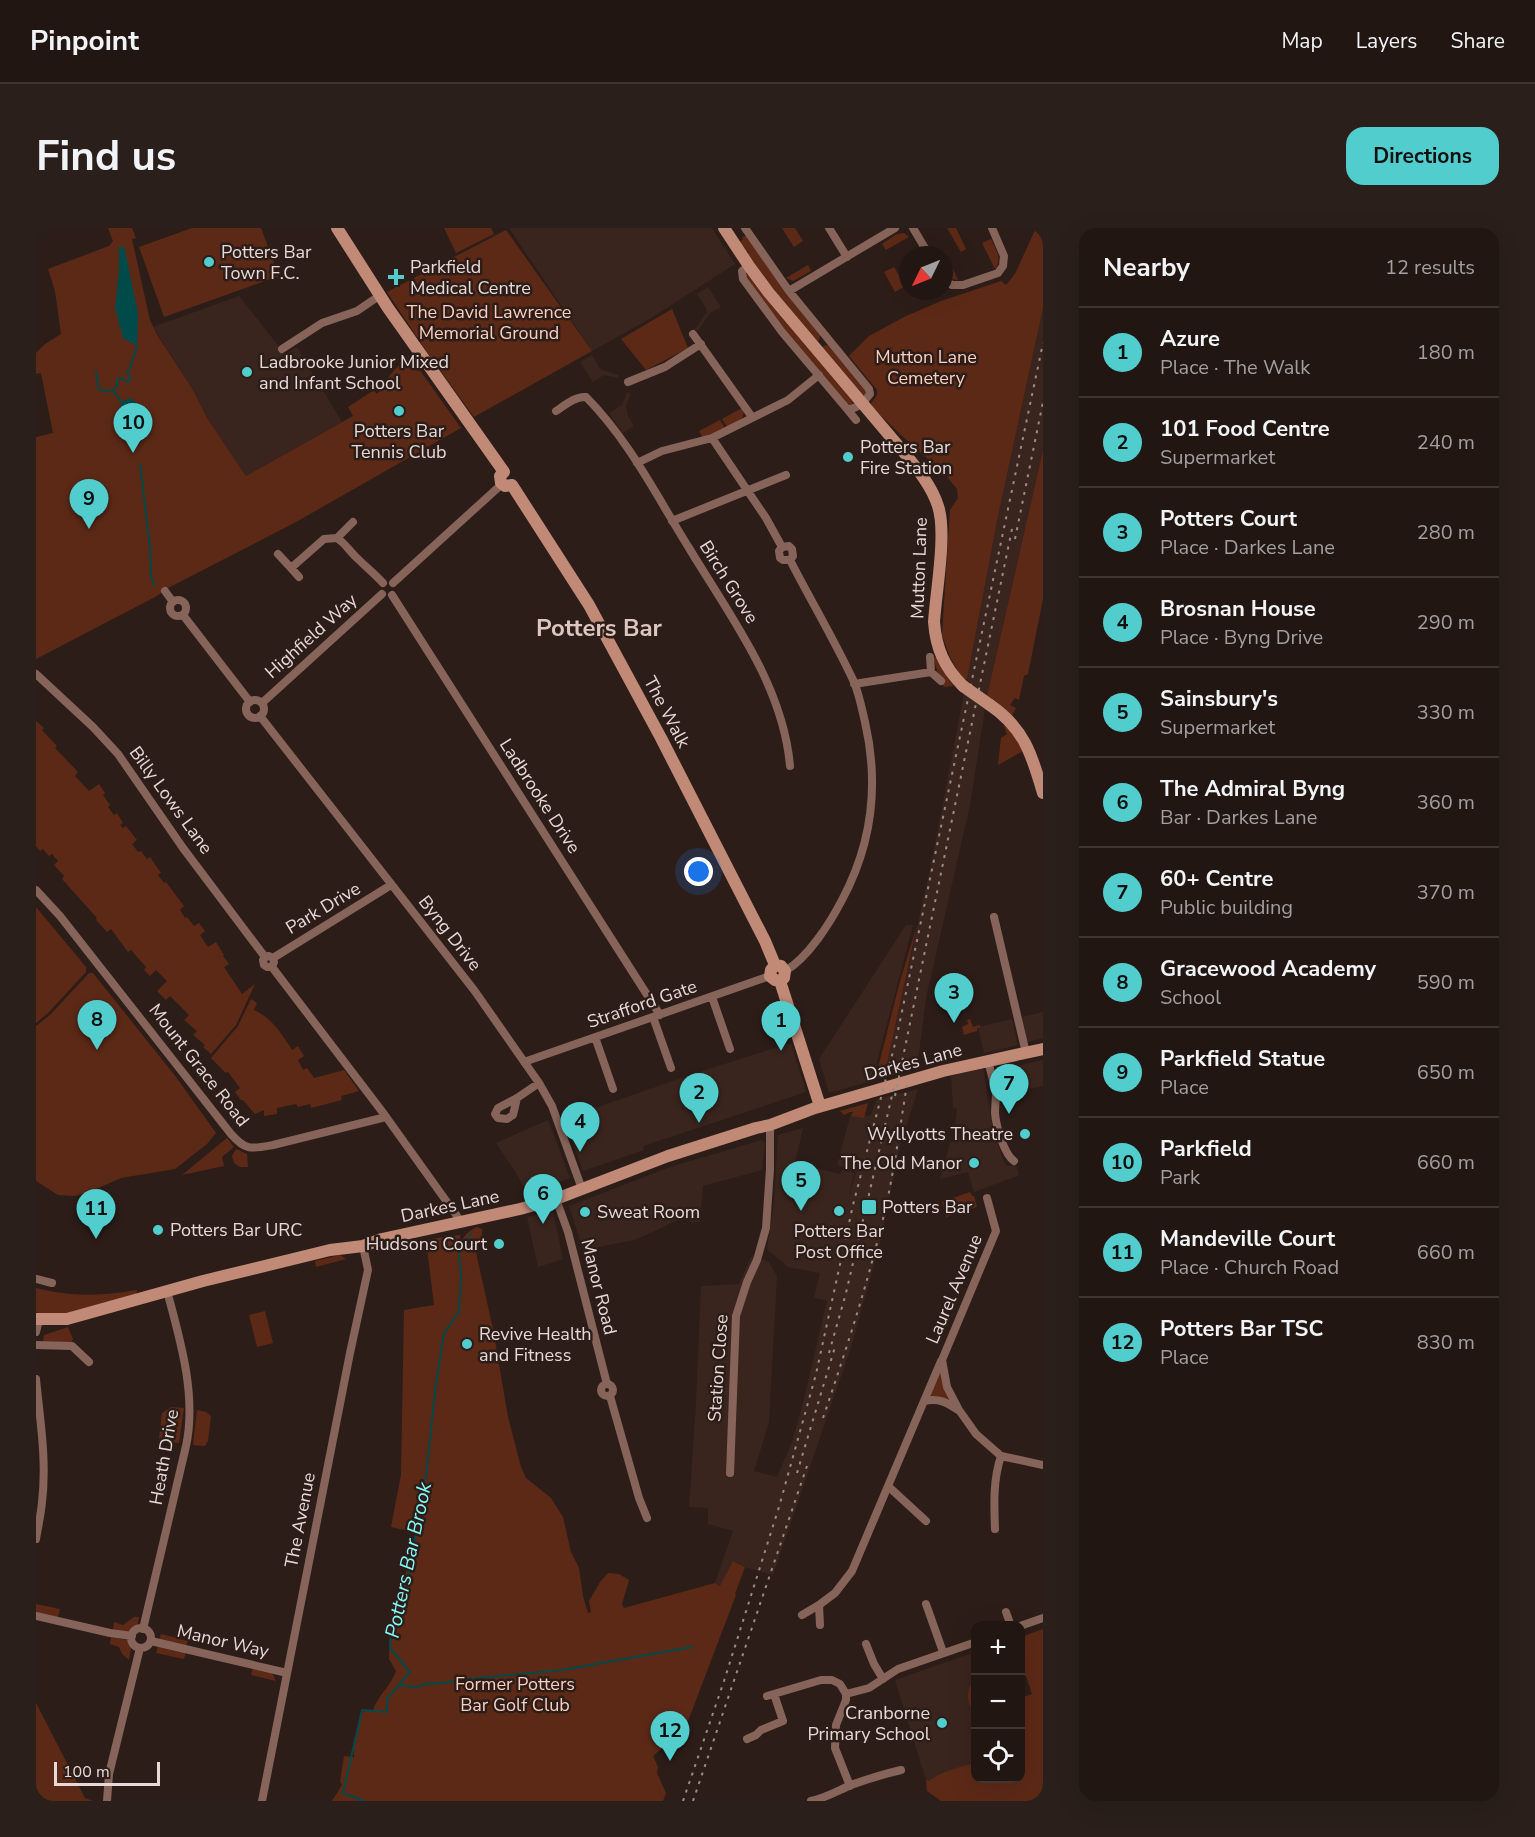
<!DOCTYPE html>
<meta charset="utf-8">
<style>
:root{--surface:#221612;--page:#2a1f1b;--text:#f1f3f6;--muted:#a29f9f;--line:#3f3532;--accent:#52cdcd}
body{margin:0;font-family:"Nunito Sans",sans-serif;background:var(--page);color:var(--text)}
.controls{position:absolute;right:18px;bottom:18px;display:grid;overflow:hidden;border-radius:12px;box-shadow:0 6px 24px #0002}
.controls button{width:54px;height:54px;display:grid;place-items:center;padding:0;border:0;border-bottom:2px solid var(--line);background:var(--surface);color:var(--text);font:30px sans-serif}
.compass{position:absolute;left:863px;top:18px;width:54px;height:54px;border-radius:50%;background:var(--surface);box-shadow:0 6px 24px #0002;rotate:227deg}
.scale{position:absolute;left:18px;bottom:15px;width:106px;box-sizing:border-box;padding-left:6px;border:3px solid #e5dad7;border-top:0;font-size:16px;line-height:21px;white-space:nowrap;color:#e5dad7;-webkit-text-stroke:4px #2d1d18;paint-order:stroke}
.you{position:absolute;left:663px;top:644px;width:21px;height:21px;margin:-15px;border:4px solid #fff;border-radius:50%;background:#1a73e8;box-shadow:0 0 0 9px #1a73e833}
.badge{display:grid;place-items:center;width:39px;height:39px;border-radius:50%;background:var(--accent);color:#111;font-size:20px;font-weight:700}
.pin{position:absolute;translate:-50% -50px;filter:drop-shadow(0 2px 3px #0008)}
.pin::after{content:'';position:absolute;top:32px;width:21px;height:18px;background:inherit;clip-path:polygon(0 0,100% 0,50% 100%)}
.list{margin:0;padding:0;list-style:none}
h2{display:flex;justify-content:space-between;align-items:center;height:78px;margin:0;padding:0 24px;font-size:26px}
h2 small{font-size:20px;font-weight:400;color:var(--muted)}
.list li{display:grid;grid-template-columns:39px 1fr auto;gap:18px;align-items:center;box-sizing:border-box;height:90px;padding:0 24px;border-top:2px solid var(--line)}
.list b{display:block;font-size:22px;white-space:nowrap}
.list p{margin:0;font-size:20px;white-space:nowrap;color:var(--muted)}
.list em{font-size:20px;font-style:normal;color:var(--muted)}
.icon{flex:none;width:33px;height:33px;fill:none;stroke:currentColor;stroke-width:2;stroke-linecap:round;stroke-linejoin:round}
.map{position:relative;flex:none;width:1007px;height:1573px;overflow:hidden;border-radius:18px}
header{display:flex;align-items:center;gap:36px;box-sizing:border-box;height:84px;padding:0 30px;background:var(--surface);border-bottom:2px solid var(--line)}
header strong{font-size:28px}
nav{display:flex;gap:33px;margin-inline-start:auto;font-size:21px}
.intro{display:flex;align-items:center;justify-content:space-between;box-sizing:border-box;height:144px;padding:0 36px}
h1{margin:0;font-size:42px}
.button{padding:15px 27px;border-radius:18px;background:var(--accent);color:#111;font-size:21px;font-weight:700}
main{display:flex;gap:36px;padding:0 36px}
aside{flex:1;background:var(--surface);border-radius:18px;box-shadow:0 6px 24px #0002}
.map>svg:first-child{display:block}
.built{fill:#3a251e}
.green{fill:#5d2917}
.water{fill:#004a4a}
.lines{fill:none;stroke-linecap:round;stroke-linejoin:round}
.stream{stroke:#004a4a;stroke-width:2}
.street{stroke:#866459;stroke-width:8}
.secondary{stroke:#c08a77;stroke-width:12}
.rail{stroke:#998c88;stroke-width:2;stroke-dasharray:3 6;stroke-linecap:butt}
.secondary-bridge{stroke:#c08a77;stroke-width:12}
.poi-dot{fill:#52cdcd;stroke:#2d1d18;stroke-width:2}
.labels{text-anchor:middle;stroke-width:5;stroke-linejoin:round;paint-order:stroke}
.poi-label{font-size:18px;fill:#e5dad7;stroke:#2d1d18;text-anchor:start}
.park-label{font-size:18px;fill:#facebf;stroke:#2d1d18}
.street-label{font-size:18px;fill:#e5dad7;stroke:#2d1d18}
.water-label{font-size:20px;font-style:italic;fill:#83fbfb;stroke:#2d1d18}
.district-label{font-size:24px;font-weight:bold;fill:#dcc6bf;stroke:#2d1d18}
</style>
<header>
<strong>Pinpoint</strong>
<nav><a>Map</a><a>Layers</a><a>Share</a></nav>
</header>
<div class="intro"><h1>Find us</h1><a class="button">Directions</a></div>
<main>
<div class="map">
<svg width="1007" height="1573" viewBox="0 0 1007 1573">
<rect width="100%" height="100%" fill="#2d1d18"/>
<path class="built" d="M473,0H676L699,36L615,90L556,123Z
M672,59L685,79L674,85L661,104L659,101L671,84L670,80L661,66Z
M203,68L249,126L261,119L306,194L210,248L171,190L157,162L117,99Z
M1007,80V222L951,468L934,577L890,770L881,840L848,850L897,627L962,288Z
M556,127L564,141L582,147V150L568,147L557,154L544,134Z
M591,164L595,166L590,178L592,188L598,198L587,205L573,185L586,177Z
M870,697H877L837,849L835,853L793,865L783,831Z
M1007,784V810L991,814L986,789Z
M976,791L982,817L948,825L942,799Z
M755,815L770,864L607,918L608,922L547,943L528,891L654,847Z
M1007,832V858L988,862L986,854L967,858L962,845L963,842Z
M947,840L957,903L968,934L971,938L980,937L983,947L938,964L932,944L904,951L914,915L917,913L921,881L917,880L915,848Z
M882,861L863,921L844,1015L815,1119L737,1347L709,1339L698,1333L685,1358L679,1355L697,1303L672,1296V1280L653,1279L660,1177L665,1058L703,1056L716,1027L733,1034L741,1048L733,1194L718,1243L741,1249L756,1214L767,1175L791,1073L778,1070L784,1045L752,1039L731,1021L738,975L742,907L767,900L759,935L804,946L806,942L818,945L813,970L820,944L801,937L815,885L834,888L841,871Z
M512,892L534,950L492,967L479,943L460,915Z
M726,912L729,915L726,942L667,958L664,994L655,995L651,987L617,1004L598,1012L547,1022L533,978L634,939Z
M517,983L527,1031L502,1039L491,989Z
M939,1424L940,1550L891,1563L890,1552L859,1452Z"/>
<path class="green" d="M72,0H96L100,10L96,11L114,92L120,105L157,162L171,190L210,248L317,188L312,179L338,162L341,166L358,142L372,130L373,127L425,200L260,294L134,359L119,369L0,431V209L17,205L5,145L0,146V125L9,116L25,106L19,63L12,41L73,18L77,13Z
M156,0H225L243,48L128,89L103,19Z
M408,0H455L458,6L420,25Z
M746,0H759L767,13L758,19Z
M911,0H920L930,21L925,24Z
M1000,0H1007V80L962,288L931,451H927L914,429L906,407L914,282L922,270L921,261L909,246L866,208L834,177L841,167V162L813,128L833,108L868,89L905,73L965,53L970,57L979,46Z
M470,2L556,123L438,189L391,124L351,64Z
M868,5L873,9L850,22L846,16L861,6Z
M710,8L784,107L783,112L781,113L739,63L711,26L713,24L710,23L704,14L707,11L706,9Z
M955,11C960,22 967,31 959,41L946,15Z
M913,32L922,52L913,51L908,44V35Z
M772,37L775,43L757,53L750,50Z
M858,39L869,58L859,64L848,44Z
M711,45L818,174L813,178L764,121L709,49Z
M636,81L652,120L610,142L585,111Z
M790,117L793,118L830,162L829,166L827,167L786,119Z
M706,180L708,183L706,191L691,199L686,191Z
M684,192L689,200L667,210L663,203Z
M1007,222V371L992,446L988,448L983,472L979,470L974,477L980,480L976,488L951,468Z
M897,429H899L917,458L908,459C906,457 898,434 897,429Z
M959,488L975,504L987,523L962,537L965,510L971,506L967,496Z
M0,493L8,500L6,502L21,518L19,520L42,544L39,548L53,563L63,556L69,565L67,567L74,577L72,579L78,587L81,585L87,595L84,597L87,600L90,598L101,612L96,616L102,624L105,623L111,631L114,629L125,645L122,647L128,655L130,654L148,678L144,682L149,690L151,689L158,698L163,695L169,703L164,707L172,719L180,714L188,727L187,728L193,736L188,739L206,766L219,756L200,797L175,826L167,819L169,817L157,807L161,803L148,792L153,787L134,768L130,772L121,763L131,753L120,742L114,748L108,742L110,739L95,722L92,724L75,701L71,704L60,692L61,690L26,651L28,648L18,637L22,633L16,626L13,628L7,621L4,623L0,618Z
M0,679L50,739V744L12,785L0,795Z
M881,697L848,850L840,848L863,757Z
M53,745H57L140,849L180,905L171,916L139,941L85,950L60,961L39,968L22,967L0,953V798L14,787Z
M215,771L221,775L218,782C235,789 246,806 256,822L262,818L268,828L262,832L267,842L271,840L278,850L308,842L323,863L305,868L306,872L275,880L274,876L262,879L260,876L241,880V886L228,888V882L219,886L207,872H205L199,864L204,860L192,844L190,845L175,830L202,798Z
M934,791L937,799L943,797L945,799L941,800V803L928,807L926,799L932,796L931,792Z
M832,875L828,890L816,888L817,884H814L808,887L804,883Z
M191,910L198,919L186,929L188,938L146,947Z
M200,921L211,926L212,939H204L198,935L196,928Z
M934,964L936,968H938L941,979L910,989L906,974Z
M441,999L446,1001V1007L439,1020L457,1101L472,1189L485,1239L490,1250L515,1270L527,1289L535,1324L543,1340L547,1368L552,1385L555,1384L553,1373L564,1354L572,1345L583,1346L593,1352L586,1376L588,1380L679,1355L684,1358L697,1333L709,1339L699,1366L700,1367L649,1501L617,1528L622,1539L621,1545L630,1565L627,1573H296L306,1557L304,1553L308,1528L318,1529L317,1516L325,1486L328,1483L337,1482C342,1467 355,1458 360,1443L353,1431L354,1391L368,1352L381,1305L355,1299L365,1247L368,1082L398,1077L390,1012L413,1008L424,1007L425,1016C427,1007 433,1003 441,999Z
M304,1027L310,1031L280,1039L279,1033Z
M0,1060C35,1069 66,1068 101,1062L100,1067L43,1085L3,1088L0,1083Z
M229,1083L237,1115L221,1119L213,1087Z
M32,1099L37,1111L35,1115H7L8,1107Z
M903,1145H905L914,1173L895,1169L894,1166Z
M135,1179L148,1180L143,1215L126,1213L123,1211L126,1185Z
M161,1182L170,1184L175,1188L172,1213L169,1218L157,1217Z
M0,1376L24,1381L22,1389L0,1385Z
M98,1389H103L101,1399L92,1405L77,1402L78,1394L87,1397Z
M1007,1401V1573H905L891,1563L890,1552L893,1553C906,1543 924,1539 939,1535L940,1550H984L985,1462L987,1469L996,1466L990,1448L985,1449V1409Z
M125,1406L152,1413L150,1418L123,1412Z
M75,1409L91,1412L95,1420L93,1432L86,1426L83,1419L74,1416Z
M122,1418L150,1425L148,1431L120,1425Z
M217,1440L236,1445L240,1453L215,1447Z
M939,1455V1477L934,1478C931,1469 931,1465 935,1456Z
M0,1475L49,1570L57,1573H0Z"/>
<path class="water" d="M88,18L102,85L101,118L87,110L79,80L83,43V20Z
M94,170L102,176L108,190L103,194L93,196L85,188V174Z"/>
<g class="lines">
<path class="stream" d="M60,144L63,161L68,163L77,162L85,174
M77,162L81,158V151L86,150L92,154L95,150L91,144L94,140L101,118
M104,236L114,320L115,348L118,357
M363,1457L380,1459L389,1456L406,1455L433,1451L526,1442L656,1419
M328,1573L307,1565L326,1482L351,1484V1471L374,1444L354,1420L357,1385L372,1348L390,1248L400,1155L408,1105L423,1084L425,1048L423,1026L435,1006"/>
<path class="street" d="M709,0L753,63L833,161L834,166C829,173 820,182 811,181L746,104L707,51L706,43L713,38
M793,0L811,29
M877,0L893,27
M908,52L916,57H927L962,45L967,38L968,28L956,0
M753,63L859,0
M657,106L716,189
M246,121L286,95L321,83L343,68
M592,154L629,139L665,116
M811,181L820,192
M520,183C529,177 540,168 550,169C593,212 621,269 653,320C694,388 747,457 754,538
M676,210L730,290L746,319
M601,235L626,223L676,210L752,172L783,147
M636,293L750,247
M301,310L317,294
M746,319L743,323L744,330L747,332H754
M746,319L753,318L756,321L757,328L754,332
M242,326L255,340L288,311L301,310C310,316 314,324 322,331C330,339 339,346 347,355
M255,340L263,349
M357,355L466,256
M129,363L137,374
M356,367L624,787
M134 380a8 8 0 1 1 16 0a8 8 0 1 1-16 0Z
M147,387L214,474
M894,429L895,444
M0,446L57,499L82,526L147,620L229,729L227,732L228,737L231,739H236L238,734L237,730L233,728L229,729
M818,456L895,444L905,453
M210 481a9 9 0 1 1 18 0a9 9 0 1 1-18 0Z
M226,475L346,366
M224,488L438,762L503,855L516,878L546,961
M0,662L24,688L195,906C210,923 215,921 237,917L350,889
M958,689L990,825
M237,730L355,657
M236,739L348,886L421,988L423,994
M749,743C772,730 794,695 806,672C836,616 843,555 829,494C826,481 823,466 818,454C799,413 775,373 754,332
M676,769L694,821
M617,789L635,840
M559,809L577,861
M952,833C955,844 958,855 960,866C960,872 959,879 959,885C960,898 968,926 978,933
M488,834L734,748
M481,870L477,887L471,891L462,890L459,886L462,880L481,870L503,855
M951,970L960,1003L906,1132L911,1159L923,1182L940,1206L965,1228L1007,1237
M520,971L532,1004L571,1156
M0,1051L16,1055
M0,1104L3,1092
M0,1117L36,1118L53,1134
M905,1133L888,1173C903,1170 910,1174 922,1182
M0,1151C4,1192 11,1233 6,1274C5,1286 2,1299 0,1311
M565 1162a6 6 0 1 1 12 0a6 6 0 1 1-12 0Z
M574,1168L603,1270L611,1290
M694,1245L700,1088L711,1054L721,1032L730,1000L734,941V897
M853,1259L890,1293
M959,1301C958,1276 957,1252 965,1228
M890,1376L907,1424
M970,1384L975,1398
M766,1387L783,1377
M0,1388L74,1405L96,1408
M784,1397L783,1377L799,1365L816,1343L888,1173
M984,1398L1007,1390
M95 1410a10 10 0 1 1 20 0a10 10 0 1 1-20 0Z
M107,1401L150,1218C161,1168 144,1111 131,1063
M115,1413L251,1445
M830,1416L838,1436L847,1451
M810,1466L833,1460L862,1441L940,1414
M731,1468L785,1452H796L804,1456L810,1466V1472L800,1497L799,1520L814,1558
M711,1511L720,1507L725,1502L747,1493L738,1466
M71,1573L73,1546L104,1420
M226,1573L314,1125L332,1042L327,1018
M775,1573C790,1570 801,1563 815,1557C832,1551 848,1546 865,1542"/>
<path class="secondary" d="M301,0L352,80L468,244
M688,0L713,38L733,65L870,227C883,243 896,259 902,278C911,305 900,363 898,394C900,420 908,439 927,458
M468,244L464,248L465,255L469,258L476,257
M476,257L553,377L625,510L729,713L739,737
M954,477C988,500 996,527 1007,565
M739,737L745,738L749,743L748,750L744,753
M739,737L735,742L734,748L739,752L744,753
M744,753L784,878
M0,1091H31L167,1053L294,1022L327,1018L346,1011L484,981L520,971L632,928L720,900L734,897L779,880L907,843L1007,821"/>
<path class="rail" d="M979,311L1007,174
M859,868L976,301
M793,1125L810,1065L858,859
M787,1190C809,1125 830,1061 846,995C858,947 864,898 872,850
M761,1245L799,1119
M647,1573L688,1453L743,1279L780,1146L817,977L860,812L1007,115
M657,1573L771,1238"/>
<path class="secondary-bridge" d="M927,458L954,477"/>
</g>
<g class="poi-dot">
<circle cx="173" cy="34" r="6"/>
<path d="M357 40h6v6h6v6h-6v6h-6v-6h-6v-6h6z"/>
<circle cx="211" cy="144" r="6"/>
<circle cx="363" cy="183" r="6"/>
<circle cx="812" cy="229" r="6"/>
<circle cx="989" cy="906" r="6"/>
<circle cx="938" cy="935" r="6"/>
<rect x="825" y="971" width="16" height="16" rx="3"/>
<circle cx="803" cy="983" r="6"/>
<circle cx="549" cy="984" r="6"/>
<circle cx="122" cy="1002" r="6"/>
<circle cx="463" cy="1016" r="6"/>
<circle cx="431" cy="1116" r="6"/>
<circle cx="906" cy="1495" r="6"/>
</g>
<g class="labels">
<g class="poi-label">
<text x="185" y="30">Potters Bar<tspan x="185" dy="21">Town F.C.</tspan></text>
<text x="374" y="45">Parkfield<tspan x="374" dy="21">Medical Centre</tspan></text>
<text x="223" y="140">Ladbrooke Junior Mixed<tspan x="223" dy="21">and Infant School</tspan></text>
<text x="363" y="209" text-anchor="middle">Potters Bar<tspan x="363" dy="21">Tennis Club</tspan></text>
<text x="824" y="225">Potters Bar<tspan x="824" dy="21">Fire Station</tspan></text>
<text x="977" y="912" text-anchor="end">Wyllyotts Theatre</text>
<text x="926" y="941" text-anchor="end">The Old Manor</text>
<text x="846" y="985">Potters Bar</text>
<text x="561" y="990">Sweat Room</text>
<text x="134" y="1008">Potters Bar URC</text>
<text x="803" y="1009" text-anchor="middle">Potters Bar<tspan x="803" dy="21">Post Office</tspan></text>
<text x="451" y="1022" text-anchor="end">Hudsons Court</text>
<text x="443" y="1112">Revive Health<tspan x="443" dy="21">and Fitness</tspan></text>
<text x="894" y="1491" text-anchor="end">Cranborne<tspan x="894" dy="21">Primary School</tspan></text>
</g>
<g class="park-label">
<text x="453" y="90">The David Lawrence<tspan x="453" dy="21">Memorial Ground</tspan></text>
<text x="890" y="135">Mutton Lane<tspan x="890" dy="21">Cemetery</tspan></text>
<text x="479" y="1462">Former Potters<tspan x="479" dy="21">Bar Golf Club</tspan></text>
</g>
<g class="street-label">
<text transform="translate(883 340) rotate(-88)" y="6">Mutton Lane</text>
<text transform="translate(693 354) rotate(58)" y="6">Birch Grove</text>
<text transform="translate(275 408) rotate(-42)" y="6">Highfield Way</text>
<text transform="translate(631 484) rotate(62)" y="6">The Walk</text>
<text transform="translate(504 568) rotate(57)" y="6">Ladbrooke Drive</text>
<text transform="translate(135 572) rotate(54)" y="6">Billy Lows Lane</text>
<text transform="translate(287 680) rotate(-31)" y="6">Park Drive</text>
<text transform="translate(414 705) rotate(52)" y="6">Byng Drive</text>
<text transform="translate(606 776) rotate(-19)" y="6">Strafford Gate</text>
<text transform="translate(877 834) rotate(-15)" y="6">Darkes Lane</text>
<text transform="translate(163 837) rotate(52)" y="6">Mount Grace Road</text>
<text transform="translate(414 978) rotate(-12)" y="6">Darkes Lane</text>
<text transform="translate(563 1059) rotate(76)" y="6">Manor Road</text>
<text transform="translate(918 1061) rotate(-67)" y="6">Laurel Avenue</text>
<text transform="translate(682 1140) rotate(-86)" y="6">Station Close</text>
<text transform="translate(128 1229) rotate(-80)" y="6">Heath Drive</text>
<text transform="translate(264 1292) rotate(-79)" y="6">The Avenue</text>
<text transform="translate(187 1413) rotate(13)" y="6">Manor Way</text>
</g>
<g class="water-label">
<text transform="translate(372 1332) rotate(-78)" y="7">Potters Bar Brook</text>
</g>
<g class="district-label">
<text x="563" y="408">Potters Bar</text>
</g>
</g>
</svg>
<div class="controls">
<button>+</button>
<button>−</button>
<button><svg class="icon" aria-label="locate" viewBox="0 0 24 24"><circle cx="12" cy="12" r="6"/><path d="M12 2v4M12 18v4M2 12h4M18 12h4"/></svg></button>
</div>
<svg class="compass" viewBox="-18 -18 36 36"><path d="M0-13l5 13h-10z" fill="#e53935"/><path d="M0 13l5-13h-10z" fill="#a29f9f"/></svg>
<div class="scale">100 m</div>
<div class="you"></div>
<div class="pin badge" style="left:745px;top:823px">1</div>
<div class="pin badge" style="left:663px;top:895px">2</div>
<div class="pin badge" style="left:918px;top:795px">3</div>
<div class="pin badge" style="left:544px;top:924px">4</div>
<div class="pin badge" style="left:765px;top:983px">5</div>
<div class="pin badge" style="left:507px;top:996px">6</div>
<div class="pin badge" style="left:973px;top:886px">7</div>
<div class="pin badge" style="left:61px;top:822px">8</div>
<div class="pin badge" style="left:53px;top:301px">9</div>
<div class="pin badge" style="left:97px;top:225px">10</div>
<div class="pin badge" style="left:60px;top:1011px">11</div>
<div class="pin badge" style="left:634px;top:1533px">12</div>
</div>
<aside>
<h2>Nearby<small>12 results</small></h2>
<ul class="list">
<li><span class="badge">1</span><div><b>Azure</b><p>Place · The Walk</p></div><em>180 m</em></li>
<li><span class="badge">2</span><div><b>101 Food Centre</b><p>Supermarket</p></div><em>240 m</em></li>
<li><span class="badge">3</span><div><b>Potters Court</b><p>Place · Darkes Lane</p></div><em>280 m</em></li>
<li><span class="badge">4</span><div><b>Brosnan House</b><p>Place · Byng Drive</p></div><em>290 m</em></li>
<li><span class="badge">5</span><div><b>Sainsbury's</b><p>Supermarket</p></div><em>330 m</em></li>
<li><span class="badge">6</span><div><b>The Admiral Byng</b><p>Bar · Darkes Lane</p></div><em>360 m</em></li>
<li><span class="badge">7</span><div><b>60+ Centre</b><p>Public building</p></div><em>370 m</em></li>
<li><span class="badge">8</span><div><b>Gracewood Academy</b><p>School</p></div><em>590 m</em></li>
<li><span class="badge">9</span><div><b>Parkfield Statue</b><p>Place</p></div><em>650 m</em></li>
<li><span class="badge">10</span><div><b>Parkfield</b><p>Park</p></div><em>660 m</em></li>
<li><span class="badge">11</span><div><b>Mandeville Court</b><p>Place · Church Road</p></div><em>660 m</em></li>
<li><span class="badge">12</span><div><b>Potters Bar TSC</b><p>Place</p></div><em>830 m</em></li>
</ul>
</aside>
</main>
